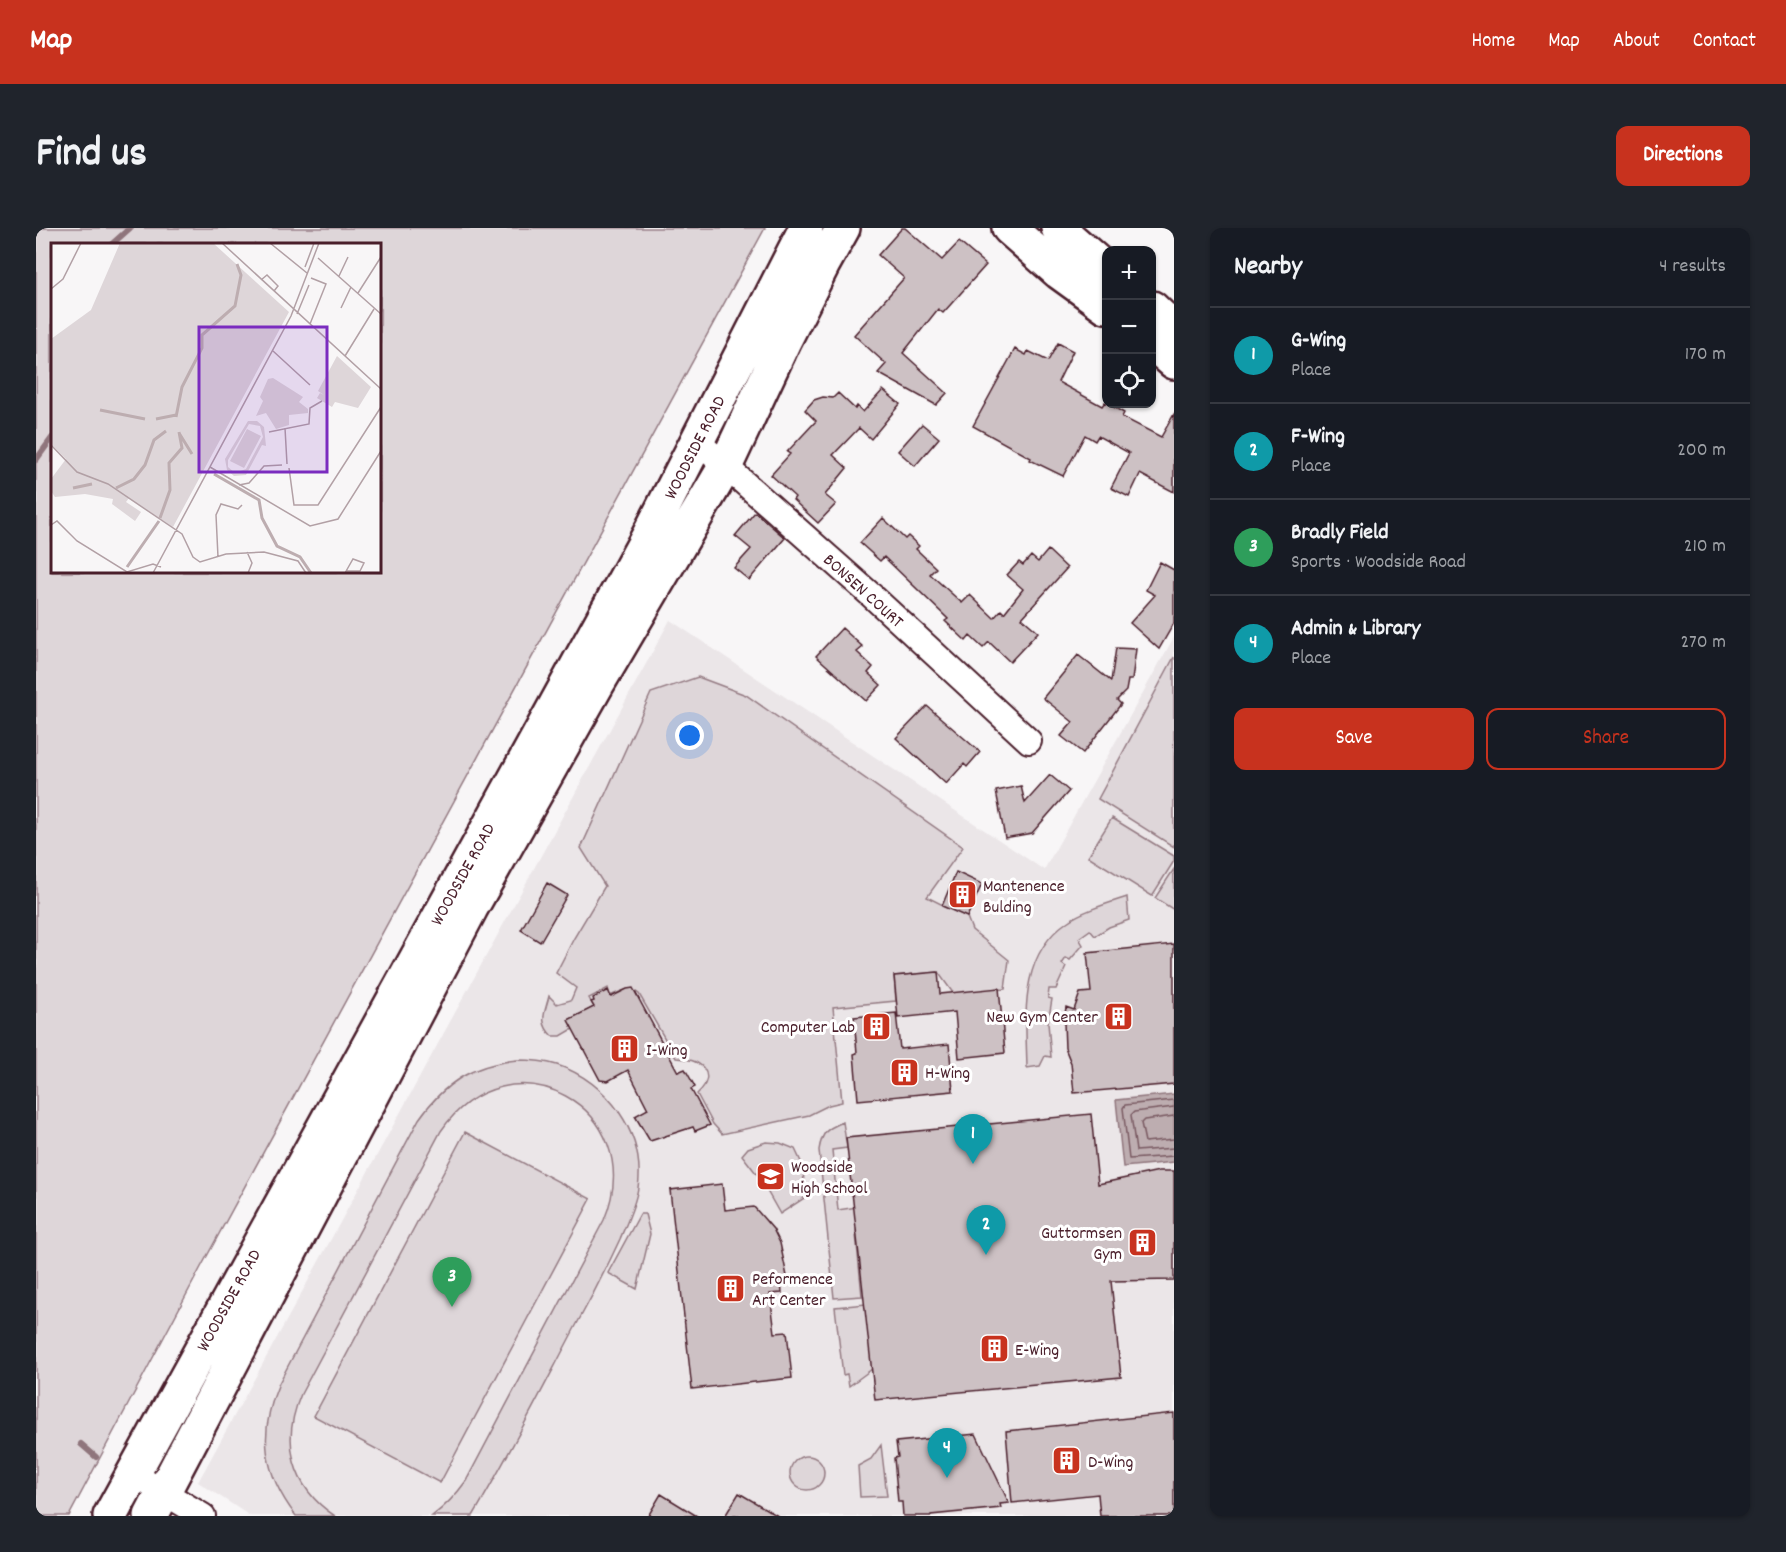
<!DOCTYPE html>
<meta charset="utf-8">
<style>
:root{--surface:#171b24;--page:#20242c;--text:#f1f3f6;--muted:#9ea1a6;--line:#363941;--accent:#c8321e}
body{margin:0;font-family:Dekko,sans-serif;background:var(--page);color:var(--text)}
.controls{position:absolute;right:18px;top:18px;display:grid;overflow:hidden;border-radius:12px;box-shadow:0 2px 4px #0004}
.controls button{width:54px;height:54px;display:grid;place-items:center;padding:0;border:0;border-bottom:2px solid var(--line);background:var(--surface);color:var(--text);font:30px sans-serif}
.you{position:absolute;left:654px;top:508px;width:21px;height:21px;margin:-15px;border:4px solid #fff;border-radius:50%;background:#1a73e8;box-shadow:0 0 0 9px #1a73e833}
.badge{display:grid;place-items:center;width:39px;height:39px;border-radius:50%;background:var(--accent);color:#fff;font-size:20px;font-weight:700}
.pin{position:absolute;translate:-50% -50px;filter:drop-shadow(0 2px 3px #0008)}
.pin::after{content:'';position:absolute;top:32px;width:21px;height:18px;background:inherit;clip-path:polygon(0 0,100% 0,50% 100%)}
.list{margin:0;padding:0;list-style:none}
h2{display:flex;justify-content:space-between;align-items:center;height:78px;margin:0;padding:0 24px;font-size:26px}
h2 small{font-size:20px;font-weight:400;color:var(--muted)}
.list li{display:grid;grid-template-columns:39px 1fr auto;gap:18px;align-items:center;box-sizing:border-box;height:96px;padding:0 24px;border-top:2px solid var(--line)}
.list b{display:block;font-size:22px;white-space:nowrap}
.list p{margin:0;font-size:20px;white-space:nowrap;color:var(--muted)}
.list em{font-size:20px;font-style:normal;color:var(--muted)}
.actions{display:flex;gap:12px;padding:18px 24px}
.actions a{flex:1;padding:14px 0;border:2px solid var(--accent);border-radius:12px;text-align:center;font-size:21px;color:var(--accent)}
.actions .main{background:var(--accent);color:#fff}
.icon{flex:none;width:33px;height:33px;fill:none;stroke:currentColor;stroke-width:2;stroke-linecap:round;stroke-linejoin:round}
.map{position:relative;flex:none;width:1138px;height:1288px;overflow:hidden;border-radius:12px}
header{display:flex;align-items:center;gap:36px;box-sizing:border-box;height:84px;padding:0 30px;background:var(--accent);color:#fff}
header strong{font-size:28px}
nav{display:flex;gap:33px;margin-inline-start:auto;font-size:21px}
.intro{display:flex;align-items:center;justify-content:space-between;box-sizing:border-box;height:144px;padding:0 36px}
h1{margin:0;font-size:42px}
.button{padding:15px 27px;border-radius:12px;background:var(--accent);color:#fff;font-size:21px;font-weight:700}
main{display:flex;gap:36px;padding:0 36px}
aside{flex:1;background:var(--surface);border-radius:12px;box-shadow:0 2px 4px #0004}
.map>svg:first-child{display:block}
.built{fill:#ebe6e8}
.green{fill:#ded6d9;stroke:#947a82;stroke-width:1.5;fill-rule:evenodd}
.water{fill:#bdadb0;stroke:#8f747b;stroke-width:1.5}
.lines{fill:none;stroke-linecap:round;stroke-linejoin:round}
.shore{stroke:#785860;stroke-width:1.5}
.stream{stroke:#8f747b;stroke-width:6}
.building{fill:#cdc1c4;stroke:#4a1f2b;stroke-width:1.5}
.street-casing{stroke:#4a1f2b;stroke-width:28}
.secondary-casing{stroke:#4a1f2b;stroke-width:38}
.primary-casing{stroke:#4a1f2b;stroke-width:38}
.street{stroke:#fff;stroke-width:24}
.secondary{stroke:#fff;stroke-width:33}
.primary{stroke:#fff;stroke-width:33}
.labels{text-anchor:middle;stroke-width:6;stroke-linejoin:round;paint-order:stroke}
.street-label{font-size:18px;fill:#4a1f2b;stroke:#fff}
.poi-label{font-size:18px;fill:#4a1f2b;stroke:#fff;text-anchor:start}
.inset-river{fill:none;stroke:#bdadb0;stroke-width:3}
.inset-road{fill:none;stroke:#b2a0a5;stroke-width:1.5}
.view{fill:#7b2cbf;fill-opacity:0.15;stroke:#7b2cbf;stroke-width:3}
.inset-edge{fill:none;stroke:#4a1f2b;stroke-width:3}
</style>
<header>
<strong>Map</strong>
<nav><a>Home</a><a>Map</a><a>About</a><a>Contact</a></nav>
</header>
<div class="intro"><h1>Find us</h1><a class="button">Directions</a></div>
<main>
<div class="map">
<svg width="1138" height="1288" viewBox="0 0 1138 1288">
<rect width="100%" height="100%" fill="#f8f6f7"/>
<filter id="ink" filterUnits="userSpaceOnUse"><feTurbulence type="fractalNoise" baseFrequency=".0167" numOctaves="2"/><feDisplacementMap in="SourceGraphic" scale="12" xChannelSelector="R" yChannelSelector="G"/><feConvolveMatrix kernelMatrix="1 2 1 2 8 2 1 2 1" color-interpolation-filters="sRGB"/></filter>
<g filter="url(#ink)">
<path class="built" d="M634,392L1008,642L1138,409V1288H214L162,1254Z"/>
<path class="green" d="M0,0H729L164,1041L33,1288H0ZM16,16H344V344H16Z
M1138,429V619L1062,571Z
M662,449L710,467L927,619L891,669L931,689L936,702L973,732L969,761L917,765L902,744L858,748L860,773L797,779L806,874L793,877L773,887L686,906L677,896L661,866C683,846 664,830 640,830L603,766C593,758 585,763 574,768L572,760L553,770L558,779L532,792L537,801L525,808H516C502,794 509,785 513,768L521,776L535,772L540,760L520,745L538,710L569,658L545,620L615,465Z
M1076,590L1138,628V633L1116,668L1052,628Z
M1138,641V682L1119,670Z
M1091,669L1093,692L1073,699L1059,708L1054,702L1043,710L1047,717L1034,732L1030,730L1026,736L1030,739L1020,761H1013L1012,770L1016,771L1012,795L1015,829L1009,828L1004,838L991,840C990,789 982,728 1031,694C1046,683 1073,675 1091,669Z
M481,832C495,832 508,833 521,837C571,853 610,906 602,960C599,978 591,994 584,1011C571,1039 558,1065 543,1092C508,1158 475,1224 437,1288H396C410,1278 420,1267 430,1253L568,992C615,880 473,803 405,903L265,1166C245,1213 255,1259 299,1288H260C227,1245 222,1205 243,1155L383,891C409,854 436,837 481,832Z
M807,894L811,920L796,922L802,982L822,979L820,1006L826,1068L798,1070L783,922C786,904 790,901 807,894Z
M429,904L555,971L404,1255L278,1188Z
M730,914L744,915L759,921L766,936L770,969L744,986L723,949L706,927L712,920Z
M604,986H609L614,1006L601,1061L572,1045Z
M830,1076L836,1141L813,1158L811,1146L807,1147L799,1079Z
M845,1217L851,1268L824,1269L822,1238L835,1231Z
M754 1245a17 17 0 1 1 34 0a17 17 0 1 1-34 0Z"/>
<path class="water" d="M1138,866V934L1087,939L1080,872Z"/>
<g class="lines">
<path class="shore" d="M1138,872L1089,877L1087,880L1093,931L1138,928
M1138,879L1098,884L1095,887L1100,923L1138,920
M1138,888L1108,892L1105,895L1109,914L1138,911"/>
<path class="stream" d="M76,16L94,0
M0,232L16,210
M45,1216L60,1229"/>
</g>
<path class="building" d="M866,0H869L906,32L923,14L950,37L907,85L902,81L867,125L911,165L900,177L842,145L850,136L818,107L868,50L842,27Z
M1022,115L1037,123L1022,154L1066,178L1069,174L1088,185L1086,189L1125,209L1138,186V264L1104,246L1093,269L1075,260L1093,225L1062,208L1059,213L1049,207L1027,248L994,232L995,230L937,198L979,121L990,127L992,123L1012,133Z
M847,162L864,176L835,211L823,200L797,227L811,240L789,267L800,276L782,295L757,272L759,269L735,247L754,226L751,224L780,193L769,182L778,172L787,169L797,170L802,165L819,181L821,178L827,184Z
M886,196L903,210L879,238L862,223Z
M719,284L749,310L713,352L698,340L715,321L699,308Z
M847,290L869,311L872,308L883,318L880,321L900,340L894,346L926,375L934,367L958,390L965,382L968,385L987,361L971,347L983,334L987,337L995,328L1002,334L1012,322L1031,340L986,390L1002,404L974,434L953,414L947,420L934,408L930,413L909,393L912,391L848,329L844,333L824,315Z
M1124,334L1138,342V395L1123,421L1094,395L1119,367L1110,362Z
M806,400L827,419L821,424L837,439L832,445L845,457L830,473L780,428Z
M1080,420L1100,421L1096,452H1092L1090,463L1081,472L1085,476L1047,525L1025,508L1037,494L1007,470L1042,427L1075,453Z
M891,478L944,524L931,539L928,536L910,556L860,510Z
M1014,547L1033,563L996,605L969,610L960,563L985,558L989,575Z
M920,644L946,656L931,689L906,678Z
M511,655L531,667L504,714L485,702Z
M1138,716V856L1038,865L1035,835L1029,820L1028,794L1030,779L1038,782L1044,765L1055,764L1051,725Z
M902,744L904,766L963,760L969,825L923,830L919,784L862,790L858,748Z
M597,760L642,844L649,841L659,859L655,861L674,897L659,903L657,899L614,913L599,888L612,881L592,842L572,853L564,852L532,792L558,779L555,774L558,773L557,770L572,762L575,769L591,761Z
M860,785L864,821L913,816L917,863L822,872L818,826L821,825L818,789Z
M1055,886L1062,956L1123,943H1138V1052L1075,1053L1085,1149L839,1172L810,910Z
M686,956L689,982L718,979L737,1001L744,1015L752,1053L745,1054L746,1065L734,1066L739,1105L751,1104L756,1150L656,1161L634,962Z
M1138,1185V1288H1064L1062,1266L976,1275L970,1203Z
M940,1206L973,1275L964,1276L965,1280L895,1287V1288H867L866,1274H862L858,1230L862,1229L860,1214Z
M703,1265L742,1288H689Z
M625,1266L661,1288H612Z"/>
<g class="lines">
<defs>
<path id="street" d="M661,213L835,367L993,513
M97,1246L167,1288"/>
<path id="secondary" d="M973,0L1023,44L1070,78
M1022,0L1070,42
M1116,80L1138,101
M1116,115L1138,134"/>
<path id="primary" d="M74,1288L612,309L770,0
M115,1288L435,680L562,455L689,239L748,113L787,36L807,0"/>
</defs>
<use href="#street" class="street-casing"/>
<use href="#secondary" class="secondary-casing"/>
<use href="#primary" class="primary-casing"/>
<use href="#street" class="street"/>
<use href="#secondary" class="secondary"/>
<use href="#primary" class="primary"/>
</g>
</g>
<defs>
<symbol id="building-square" viewBox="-11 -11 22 22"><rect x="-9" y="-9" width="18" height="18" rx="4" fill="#c8321e" stroke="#fff"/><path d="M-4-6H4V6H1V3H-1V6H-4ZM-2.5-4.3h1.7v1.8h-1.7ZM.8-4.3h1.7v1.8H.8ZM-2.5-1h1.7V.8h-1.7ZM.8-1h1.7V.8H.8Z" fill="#fff"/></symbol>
<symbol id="school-square" viewBox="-11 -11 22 22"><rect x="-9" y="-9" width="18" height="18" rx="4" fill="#c8321e" stroke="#fff"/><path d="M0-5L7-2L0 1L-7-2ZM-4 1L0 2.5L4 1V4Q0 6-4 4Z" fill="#fff"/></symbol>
</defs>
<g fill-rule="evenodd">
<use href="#building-square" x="910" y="650" width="33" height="33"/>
<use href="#building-square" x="1066" y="772" width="33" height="33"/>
<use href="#building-square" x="824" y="782" width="33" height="33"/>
<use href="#building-square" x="572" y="804" width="33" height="33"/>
<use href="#building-square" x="852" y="828" width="33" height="33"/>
<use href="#school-square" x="718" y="932" width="33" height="33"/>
<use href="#building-square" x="1090" y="998" width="33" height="33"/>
<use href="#building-square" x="678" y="1044" width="33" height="33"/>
<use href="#building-square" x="942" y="1104" width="33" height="33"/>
<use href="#building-square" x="1014" y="1216" width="33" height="33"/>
</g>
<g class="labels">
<g class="street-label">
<text transform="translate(658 219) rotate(-63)" y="6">WOODSIDE ROAD</text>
<text transform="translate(828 362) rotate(42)" y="6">BONSEN COURT</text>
<text transform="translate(426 646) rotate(-61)" y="6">WOODSIDE ROAD</text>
<text transform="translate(192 1072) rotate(-61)" y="6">WOODSIDE ROAD</text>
</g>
<g class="poi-label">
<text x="947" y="663">Mantenence<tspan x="947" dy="21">Bulding</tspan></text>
<text x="1062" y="794" text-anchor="end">New Gym Center</text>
<text x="819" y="804" text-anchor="end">Computer Lab</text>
<text x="610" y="827">I-Wing</text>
<text x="889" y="850">H-Wing</text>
<text x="755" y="944">Woodside<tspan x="755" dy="21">High School</tspan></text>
<text x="1086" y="1010" text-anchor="end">Guttormsen<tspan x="1086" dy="21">Gym</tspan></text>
<text x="716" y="1056">Peformence<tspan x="716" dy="21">Art Center</tspan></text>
<text x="979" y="1127">E-Wing</text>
<text x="1052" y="1239">D-Wing</text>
</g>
</g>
<g transform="translate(15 15)">
<rect width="330" height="330" fill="#f8f6f7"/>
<path d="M69,0H162L238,69L122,284L78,255L75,259L90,269L84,278L61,261L62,256L34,251L4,254L0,248V236L15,216L0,201V96L40,67ZM286,113L320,144L307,165L284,159L281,164L266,155L269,150L273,152L267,148ZM222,135L252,154L248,159L257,166V170L238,172V182L225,186L215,170L205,173L212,158L209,154L217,136ZM197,178H206L213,184L215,203L211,202L195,232L183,233L176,227L174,216ZM198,181L209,183L212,194L195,226L184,230L177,224V217ZM196,186L210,193L193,225L179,218Z" fill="#ded6d9" fill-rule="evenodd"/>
<path class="inset-river" d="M49,167L94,176M125,174L131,144L151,105V92L184,63L190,32L186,21M105,176L125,172M128,190L141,211M163,231L208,257L211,275L226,303L249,314L260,330M22,245L41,241M65,245L83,236L94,222L103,197L115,188M109,275L119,247L118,220L131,205L128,189M76,324L108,278"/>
<path class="inset-road" d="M171,0L330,146M219,0L256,30M267,15L330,71M254,24L263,0M288,33L297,14M210,37L216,32L227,43L223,48M0,46L12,36L30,0M307,50L330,14M290,65L300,44M246,71L258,42M259,81L275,41L260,35M222,108L259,142M294,113L323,66M234,185L236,221M218,189L258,181L259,165L271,158M0,202L26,229L57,241L131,291L142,314L149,319L175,311L213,309L247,318L255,330M159,224L259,283L287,276L330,208M238,225L243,262H267L330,164M188,242L198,240L213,223L231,222M0,282L6,278L26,298L76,329L102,321L110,324M196,309L201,320L197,330M167,314L165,272L170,261L187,266L191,262M102,330L240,73L268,0M294,330L302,316L313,320L309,328H295"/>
<path class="view" d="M148,84H276V229H148Z"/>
<rect width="330" height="330" class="inset-edge"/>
</g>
</svg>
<div class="controls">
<button>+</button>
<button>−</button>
<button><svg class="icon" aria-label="locate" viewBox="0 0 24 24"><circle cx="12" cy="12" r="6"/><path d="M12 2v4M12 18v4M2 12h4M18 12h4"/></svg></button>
</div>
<div class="you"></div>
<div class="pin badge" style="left:937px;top:936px;background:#0f9aa8">1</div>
<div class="pin badge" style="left:950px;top:1027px;background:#0f9aa8">2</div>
<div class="pin badge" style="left:416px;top:1079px;background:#2e9e5b">3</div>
<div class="pin badge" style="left:911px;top:1250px;background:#0f9aa8">4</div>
</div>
<aside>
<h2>Nearby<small>4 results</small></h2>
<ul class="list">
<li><span class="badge" style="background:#0f9aa8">1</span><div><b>G-Wing</b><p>Place</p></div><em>170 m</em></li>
<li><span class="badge" style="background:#0f9aa8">2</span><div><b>F-Wing</b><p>Place</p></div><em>200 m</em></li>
<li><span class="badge" style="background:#2e9e5b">3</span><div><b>Bradly Field</b><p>Sports · Woodside Road</p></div><em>210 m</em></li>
<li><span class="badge" style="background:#0f9aa8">4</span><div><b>Admin &amp; Library</b><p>Place</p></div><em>270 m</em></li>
</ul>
<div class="actions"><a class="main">Save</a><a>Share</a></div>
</aside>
</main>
